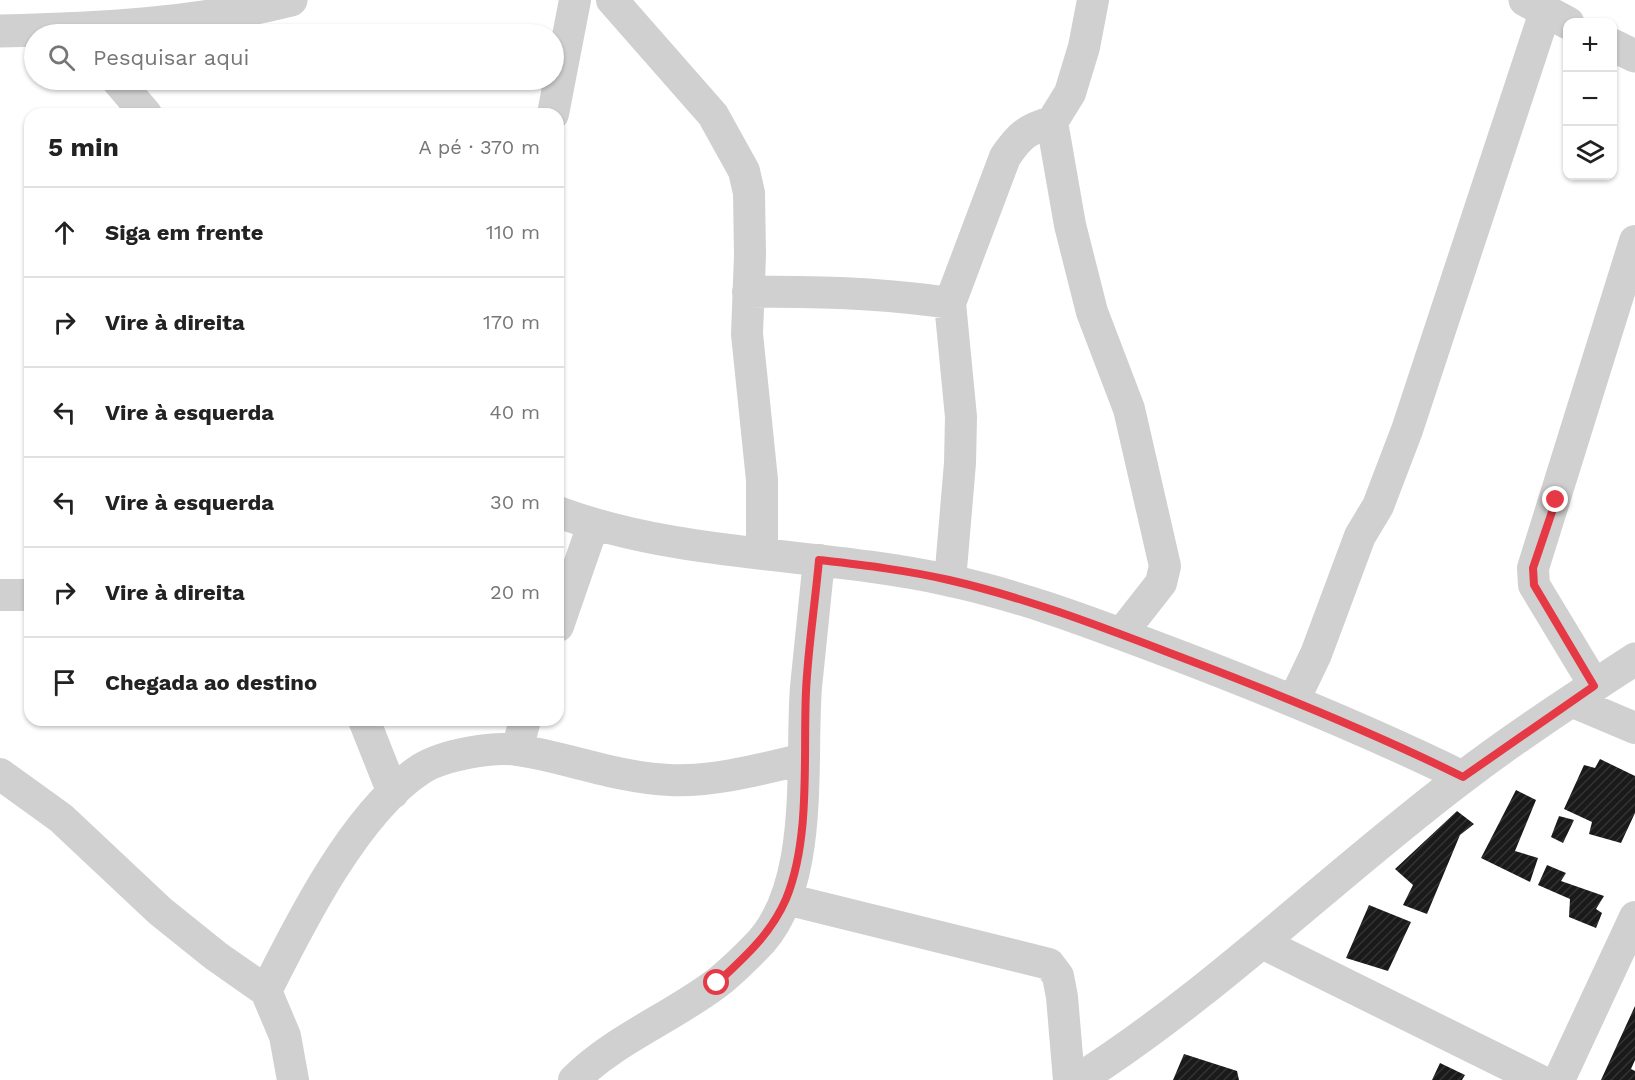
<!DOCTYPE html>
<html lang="pt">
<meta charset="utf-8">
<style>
:root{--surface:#fff;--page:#f6f6f6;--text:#222;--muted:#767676;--line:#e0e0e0}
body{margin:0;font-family:"Work Sans",sans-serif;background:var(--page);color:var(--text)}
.controls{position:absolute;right:18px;top:18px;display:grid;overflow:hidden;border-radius:12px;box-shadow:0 2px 4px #0004}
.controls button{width:54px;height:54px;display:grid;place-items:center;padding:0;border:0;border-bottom:2px solid var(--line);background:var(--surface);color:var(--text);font:30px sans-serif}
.stop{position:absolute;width:18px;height:18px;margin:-14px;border:4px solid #e63946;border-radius:50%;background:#fff}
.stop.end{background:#e63946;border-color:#fff;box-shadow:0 2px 6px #0008}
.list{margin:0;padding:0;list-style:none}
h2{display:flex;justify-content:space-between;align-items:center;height:78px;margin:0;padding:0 24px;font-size:26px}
h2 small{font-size:20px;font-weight:400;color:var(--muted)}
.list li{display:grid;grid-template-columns:39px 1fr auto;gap:18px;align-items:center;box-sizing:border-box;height:90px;padding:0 24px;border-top:2px solid var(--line)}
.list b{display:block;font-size:22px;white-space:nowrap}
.list em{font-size:20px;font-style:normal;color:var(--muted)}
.icon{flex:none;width:33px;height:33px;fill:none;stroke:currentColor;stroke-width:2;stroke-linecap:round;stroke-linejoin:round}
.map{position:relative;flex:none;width:1635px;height:1080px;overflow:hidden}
.search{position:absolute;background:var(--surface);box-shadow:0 2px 4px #0004;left:24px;top:24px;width:540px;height:66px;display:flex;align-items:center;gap:15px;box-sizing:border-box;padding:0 21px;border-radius:33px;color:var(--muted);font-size:22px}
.panel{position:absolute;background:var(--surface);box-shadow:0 2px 4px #0004;left:24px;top:108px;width:540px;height:618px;border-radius:18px}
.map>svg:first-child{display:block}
.building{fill:url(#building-hatch)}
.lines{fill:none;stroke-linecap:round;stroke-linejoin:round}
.minor{stroke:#d0d0d0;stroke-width:32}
.tertiary{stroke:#d0d0d0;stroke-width:33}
.route{stroke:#e63946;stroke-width:8}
</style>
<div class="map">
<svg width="1635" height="1080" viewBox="0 0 1635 1080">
<defs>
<pattern id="building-hatch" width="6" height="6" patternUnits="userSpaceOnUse" patternTransform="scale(1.5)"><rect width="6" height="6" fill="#1a1a1a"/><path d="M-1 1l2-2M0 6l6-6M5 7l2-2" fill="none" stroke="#333"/></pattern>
</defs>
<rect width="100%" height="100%" fill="#fff"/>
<path class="building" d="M1600,759L1635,776V813L1621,843L1589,834L1592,822L1564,809L1584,765L1595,768Z
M1516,790L1536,800L1515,851L1538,858L1530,882L1481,858Z
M1457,811L1474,824L1460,835L1427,914L1403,905L1413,885L1395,869Z
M1559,816L1574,820L1563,843L1551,837Z
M1547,865L1566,873L1561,881L1604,896L1596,909L1602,913L1596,928L1569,917L1570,899L1538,885Z
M1369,905L1411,922L1388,971L1346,958Z
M1635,1006V1060L1631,1069L1635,1071V1080H1601Z
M1184,1054L1237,1071L1239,1080H1173Z
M1440,1063L1465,1075L1462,1080H1432Z"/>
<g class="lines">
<path class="minor" d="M612,0L713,115L744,171L749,193L750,255L747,334L762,480V554
M1093,0L1084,47L1070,93L1052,122L1070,225L1092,312L1129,409L1165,566L1161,583L1121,634
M117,80L146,114
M553,114L575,0
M748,292C817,291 882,293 950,303
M558,512C682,558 819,552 947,580C1023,596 1097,625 1169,652C1269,690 1367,730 1463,777
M950,581L960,463L961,417L950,303L1005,157C1019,136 1027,129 1052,122
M0,595H30
M558,626L593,525
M1595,686L1534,585L1533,568L1635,241
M1294,700L1316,654L1360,536L1378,506L1407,430L1545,12
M1571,701L1635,728
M364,720L393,793
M517,750L525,720
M0,774L61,818L160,911L216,956L266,991L285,1036L293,1080
M786,899L1049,964L1058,976L1062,997L1069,1080
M1262,943L1539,1080
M266,991C300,923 356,811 421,769C443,755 493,746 518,750C569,758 618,778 670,780C714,782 762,769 804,759
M574,1080C615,1039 671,1018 717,983C730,973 742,961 754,949C816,891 800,764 806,687C810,644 815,602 819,560
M1559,1080L1635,917"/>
<path class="tertiary" d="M1525,0L1568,23
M0,31C98,29 195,24 291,0
M1612,45L1635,56
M1078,1080C1216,992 1333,875 1463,777C1518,735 1577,697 1635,659"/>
</g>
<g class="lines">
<path class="route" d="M717,983C744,958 771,934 786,899C811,838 803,757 806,691C808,648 815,604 819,560C862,565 906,570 949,580C1032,599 1112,631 1191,661C1283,696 1374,733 1463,777L1594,686L1534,585L1533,568L1556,500"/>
</g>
</svg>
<div class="controls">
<button>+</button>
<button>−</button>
<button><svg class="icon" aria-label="layers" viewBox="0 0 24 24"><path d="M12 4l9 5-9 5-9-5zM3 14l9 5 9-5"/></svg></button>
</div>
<div class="stop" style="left:717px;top:983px"></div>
<div class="stop end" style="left:1556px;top:500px"></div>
<div class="search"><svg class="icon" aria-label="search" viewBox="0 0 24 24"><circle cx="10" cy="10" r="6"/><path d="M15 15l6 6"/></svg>Pesquisar aqui</div>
<section class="panel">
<h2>5 min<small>A pé · 370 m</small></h2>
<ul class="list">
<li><svg class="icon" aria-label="ahead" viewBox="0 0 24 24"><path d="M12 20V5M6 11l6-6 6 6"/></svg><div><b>Siga em frente</b></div><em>110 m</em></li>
<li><svg class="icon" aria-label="right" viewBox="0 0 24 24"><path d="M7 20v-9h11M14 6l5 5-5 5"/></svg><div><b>Vire à direita</b></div><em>170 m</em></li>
<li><svg class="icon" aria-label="left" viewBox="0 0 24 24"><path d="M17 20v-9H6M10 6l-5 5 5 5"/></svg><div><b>Vire à esquerda</b></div><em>40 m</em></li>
<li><svg class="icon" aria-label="left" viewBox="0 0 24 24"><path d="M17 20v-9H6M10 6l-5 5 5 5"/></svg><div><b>Vire à esquerda</b></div><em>30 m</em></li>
<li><svg class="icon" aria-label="right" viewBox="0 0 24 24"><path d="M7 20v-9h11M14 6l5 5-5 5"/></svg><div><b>Vire à direita</b></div><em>20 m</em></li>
<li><svg class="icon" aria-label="arrive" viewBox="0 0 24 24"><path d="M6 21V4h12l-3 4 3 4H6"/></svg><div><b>Chegada ao destino</b></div></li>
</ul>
</section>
</div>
